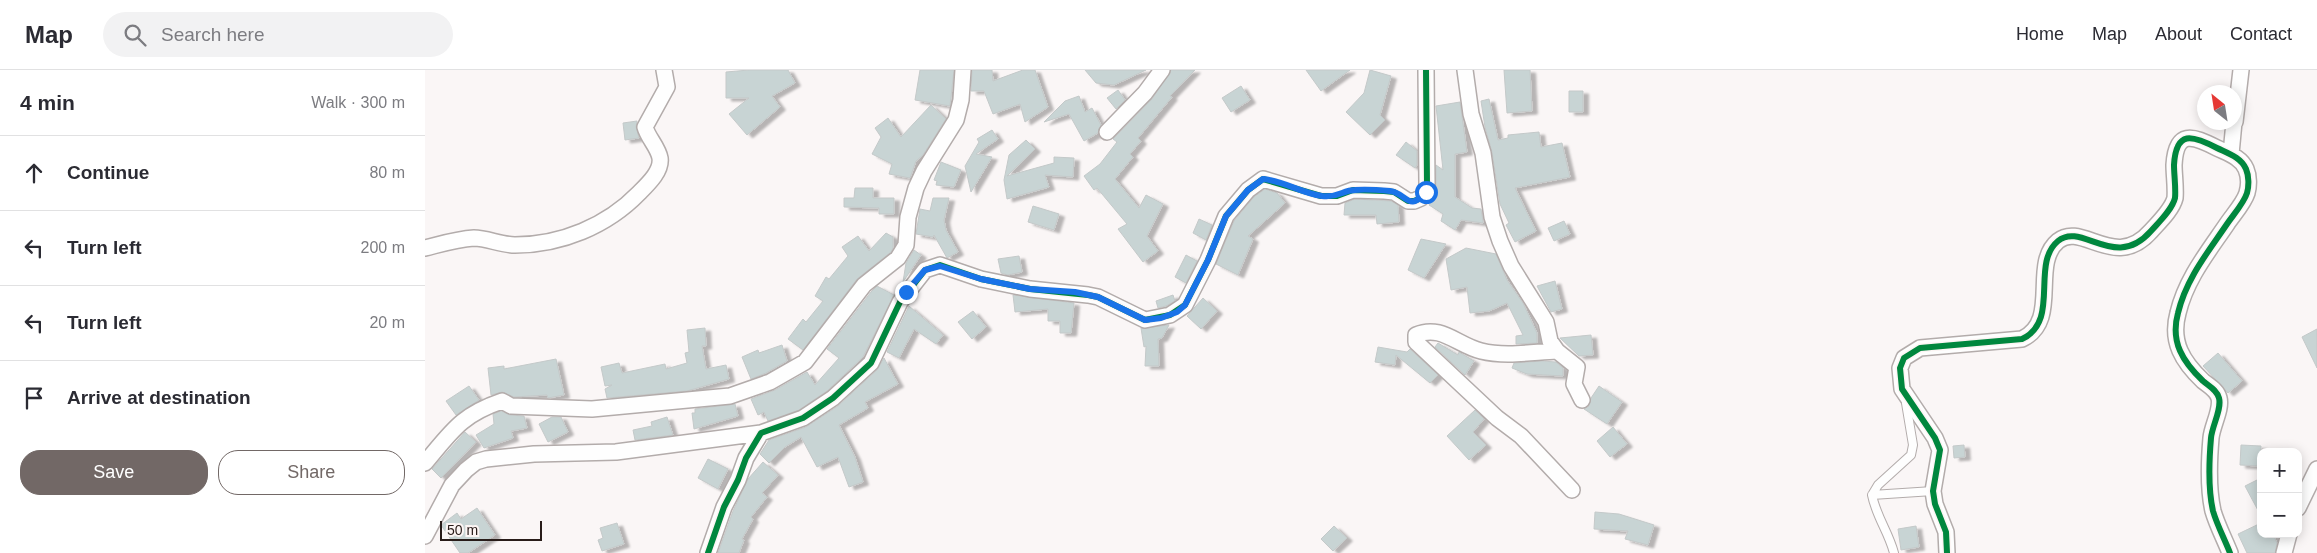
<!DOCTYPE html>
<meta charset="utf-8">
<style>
:root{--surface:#fff;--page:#f2f2f3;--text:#2b2b33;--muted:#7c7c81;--line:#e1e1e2;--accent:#726866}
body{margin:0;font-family:Arial,sans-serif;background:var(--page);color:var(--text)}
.controls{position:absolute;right:15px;bottom:15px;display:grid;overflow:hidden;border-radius:10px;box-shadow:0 2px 12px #0003}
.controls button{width:45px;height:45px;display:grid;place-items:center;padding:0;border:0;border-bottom:1px solid var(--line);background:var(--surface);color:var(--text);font:25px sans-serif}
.compass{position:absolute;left:1772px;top:15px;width:45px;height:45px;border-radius:50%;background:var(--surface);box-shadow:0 2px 12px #0003;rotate:330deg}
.scale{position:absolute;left:15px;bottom:12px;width:102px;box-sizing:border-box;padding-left:5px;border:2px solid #281c19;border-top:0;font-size:14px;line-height:18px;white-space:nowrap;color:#281c19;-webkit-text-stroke:4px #fcf5f4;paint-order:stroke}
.stop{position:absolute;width:15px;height:15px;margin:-11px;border:4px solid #1a73e8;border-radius:50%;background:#fff}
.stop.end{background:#1a73e8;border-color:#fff;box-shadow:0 1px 5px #0008}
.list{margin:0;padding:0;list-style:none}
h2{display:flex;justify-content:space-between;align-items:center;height:65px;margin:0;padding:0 20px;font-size:21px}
h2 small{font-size:16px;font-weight:400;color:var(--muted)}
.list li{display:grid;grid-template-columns:32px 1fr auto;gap:15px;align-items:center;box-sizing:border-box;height:75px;padding:0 20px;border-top:1px solid var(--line)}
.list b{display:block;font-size:19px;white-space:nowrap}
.list em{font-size:16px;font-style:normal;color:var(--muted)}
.actions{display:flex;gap:10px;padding:15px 20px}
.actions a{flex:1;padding:11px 0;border:1px solid var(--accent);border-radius:20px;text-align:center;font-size:18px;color:var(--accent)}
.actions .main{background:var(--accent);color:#fff}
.icon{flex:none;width:28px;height:28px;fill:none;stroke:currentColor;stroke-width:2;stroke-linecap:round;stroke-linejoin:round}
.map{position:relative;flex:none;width:1892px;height:483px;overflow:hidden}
header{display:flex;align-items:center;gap:30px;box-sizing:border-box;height:70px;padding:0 25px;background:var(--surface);border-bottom:1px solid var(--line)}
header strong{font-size:24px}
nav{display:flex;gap:28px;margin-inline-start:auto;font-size:18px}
.search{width:350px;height:45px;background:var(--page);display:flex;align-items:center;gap:12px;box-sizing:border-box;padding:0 18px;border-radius:28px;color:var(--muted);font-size:19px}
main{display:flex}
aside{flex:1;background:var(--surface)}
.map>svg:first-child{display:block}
.building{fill:#c8d4d4;stroke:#c4c9c9;filter:url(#shadow)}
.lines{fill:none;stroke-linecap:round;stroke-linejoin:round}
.service-casing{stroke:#b3acab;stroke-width:10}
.minor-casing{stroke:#b3acab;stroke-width:18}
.service{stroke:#fefefe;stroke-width:8}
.minor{stroke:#fefefe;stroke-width:15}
.cycleway-casing{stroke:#fcf5f4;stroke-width:9}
.cycleway{stroke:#00873e;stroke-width:6}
.route{stroke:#1a73e8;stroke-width:6}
</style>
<header>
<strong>Map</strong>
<div class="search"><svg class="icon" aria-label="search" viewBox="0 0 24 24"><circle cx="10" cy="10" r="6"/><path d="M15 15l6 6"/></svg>Search here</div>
<nav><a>Home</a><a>Map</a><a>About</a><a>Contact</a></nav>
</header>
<main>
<aside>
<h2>4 min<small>Walk · 300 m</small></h2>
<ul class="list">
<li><svg class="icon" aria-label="ahead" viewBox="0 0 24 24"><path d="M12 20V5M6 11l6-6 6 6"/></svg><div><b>Continue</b></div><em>80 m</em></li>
<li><svg class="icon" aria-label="left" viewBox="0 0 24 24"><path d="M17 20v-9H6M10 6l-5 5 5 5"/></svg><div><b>Turn left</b></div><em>200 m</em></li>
<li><svg class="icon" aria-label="left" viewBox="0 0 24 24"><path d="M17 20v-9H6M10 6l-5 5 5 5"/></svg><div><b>Turn left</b></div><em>20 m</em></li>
<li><svg class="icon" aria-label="arrive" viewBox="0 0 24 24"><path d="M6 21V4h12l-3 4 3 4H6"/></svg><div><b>Arrive at destination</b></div></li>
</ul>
<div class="actions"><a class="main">Save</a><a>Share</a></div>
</aside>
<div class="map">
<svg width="1892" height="483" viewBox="0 0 1892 483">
<defs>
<filter id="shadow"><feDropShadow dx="5.5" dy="3" stdDeviation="1" flood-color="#0004"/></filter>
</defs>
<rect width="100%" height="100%" fill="#faf6f6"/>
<path class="building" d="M324,0H363L370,13L347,26L355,37L322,65L304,44L324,28H301V2Z
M495,0H529L525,36L490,30Z
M547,0H567L568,11L598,0H610L623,37L600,52L595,34L568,44L559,21H546Z
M660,0H721L689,15L671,13Z
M746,0H770L745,26L747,27L713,68L716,71L705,84L708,87L690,109L714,138L721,125L738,134L722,166L733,181L718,192L693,159L702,154L672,118L669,120L659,106L675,94L692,72L688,69L727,29Z
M881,0H925L896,21Z
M945,0L966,6L955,45L960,50L945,65L921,42L939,23Z
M1079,0H1105L1107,41L1082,43Z
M816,16L825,30L806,42L797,28Z
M693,20L700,30L691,39L682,28Z
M1144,21H1158V42H1144Z
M654,26L660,42L667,38L676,55L673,63L659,71L644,44L619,52L640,31Z
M1064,29L1073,70L1083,68V65L1114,62L1116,77L1137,73L1145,107L1090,118L1111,161L1090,172L1081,155L1084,153L1075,134L1067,82L1060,57L1056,31Z
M1035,32L1042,82L1030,84V127L1047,138L1056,139L1058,151V153L1036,150L1030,160L1016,151L1018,144L1004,135L1011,125V95L1018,100L1011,36Z
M506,35L521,49L498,85L491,91L485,108L464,104L467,94L447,84L456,67L450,58L463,48L476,67Z
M212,51L211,57L214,68L200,70L198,53Z
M567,60L573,69L551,84L567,87L546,122L540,96L554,72L552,69Z
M601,70L610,79L582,106L629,93V87L649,88L648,107L620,105L624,117L582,129L579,110L584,85Z
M981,72L992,81V95L990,98L971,85Z
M516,92L536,100L529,117L511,115L512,111L509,110Z
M430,118H448V128H469V144H454V138L419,137V128H429Z
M840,119L852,123L860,133L823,166L828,169L813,205L791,194L809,151L829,127Z
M508,128H524L519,150L521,160L533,182L522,188L509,165L508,167L491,164L495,139L505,141Z
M930,129L966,131L973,135L974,152L952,154L951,145H919L920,133Z
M608,136L634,144L629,160L603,152Z
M774,149L787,155L781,170L768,163Z
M1139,151L1145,164L1129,171L1123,158Z
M461,163L468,167V178L466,182L432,209L378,280L363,269L378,249L381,252L398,231L390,226L401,207L404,209L423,186L417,177L433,166L444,181Z
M996,169L1021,174L999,208L983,200Z
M1041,178L1071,184L1082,210L1098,233L1112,263V273L1091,274V266L1098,265L1082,233L1064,241L1045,243L1042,217L1026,220L1021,189Z
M489,180L496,185L478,212L481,193Z
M761,185L772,191L761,213L750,207Z
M594,186L597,202L583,205L576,203L573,189Z
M1130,211L1137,239L1126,242L1112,216Z
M452,216L469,225L438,287L402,321L374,340L343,351L339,342L333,345L326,329L350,320L382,302L390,315L414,288L402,279L446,222Z
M588,225L649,233L646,263H635V251H623V239L590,242Z
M748,225L750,231L741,236L733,238L731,231Z
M778,228L792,241L776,259L762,246Z
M484,236L518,265L511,274L489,259L474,288L462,282Z
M548,241L561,257L547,269L533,252Z
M744,255L737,268L733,269L734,296H720L721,276L719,277L716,258Z
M280,258L281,276H277L281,299L301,295L304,309L262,321L182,328L180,319L187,315L180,316L176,297L194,293L197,303L240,294L241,299L262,293L260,283L264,282L262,260Z
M1892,259V298L1877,267Z
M1166,265L1168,285L1154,286L1135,268Z
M1013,273L1033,285L1034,282L1049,291L1040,305L1010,277Z
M357,275L362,291L341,303L326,309L317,287L333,280L334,283Z
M953,277L982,282L985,279L1013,305L1005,313L971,285L970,295L950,292Z
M1793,283L1817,311L1803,323L1778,296Z
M459,288L473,314L440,332L443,338L414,355L430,387L438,412L424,417L413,387L392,397L376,367L360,377L344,393L335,384L344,370L381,357L413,336L452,300Z
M131,289L139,325L123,328L122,325L89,327L77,322L66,325L63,298L79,296V299Z
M1117,291L1131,292L1138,298V306L1102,304L1087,298L1089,293Z
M44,316L54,330L31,345L21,331Z
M1174,316L1197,332L1182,354L1159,339L1164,336L1166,328Z
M310,334L313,346L269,359L267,343H270V339Z
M1050,340L1059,349L1048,362L1061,375L1044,390L1022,366Z
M76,341L85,345L99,346L102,358L86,361L88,368L59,378L51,365L69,354L68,344Z
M127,347H136L143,362L123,372L114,354Z
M242,347L248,365L210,370L208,360L227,356L226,352Z
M1188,357L1202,374L1185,387L1172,371Z
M40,362L51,372L16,408L7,399Z
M1539,375L1540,387L1529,388L1528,376Z
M1816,375L1836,376L1835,396L1815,395Z
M283,389L303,399L293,419L273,408Z
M338,392L353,405L337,423L342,427L326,447L328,449L317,469L319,470L314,483H293L308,441L323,409Z
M1836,408V446L1820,416Z
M52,438L70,465L43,483H35L16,455L32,443L36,449Z
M1170,442L1194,444L1229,455L1223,475L1200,469L1203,461L1169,459Z
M192,453L199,474L177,481L173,470L178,468L175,458Z
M1836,453V464H1848L1852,473L1850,483H1822L1813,464Z
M909,456L922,468L908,481L896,469Z
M1491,456L1494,477L1476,480L1473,459Z"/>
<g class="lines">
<defs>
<path id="service" d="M1447,425L1508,421
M1469,483C1464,463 1451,446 1447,425L1453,415L1486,385L1488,375L1481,333"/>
<path id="minor" d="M1040,0L1046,44L1058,83L1067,147L1075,171L1086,196L1121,252L1125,271L1132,281L1152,297L1149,314L1157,330
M1810,52L1816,0
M682,62L720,23L737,0
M1806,84L1809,52
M0,178C16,174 32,169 49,168C62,168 76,175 90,175C136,175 182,156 214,123C223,114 237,101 235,88C233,77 223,68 220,57L242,17L239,0
M1132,281C1108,282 1080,287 1056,281C1032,275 1016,254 991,265V272L1072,348L1096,366L1147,420
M0,393C27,361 36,345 77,331L86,336L167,339L305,326L345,312L380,292L439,215L473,188L481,175L483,147L491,118L499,101L531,50L536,30L538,0
M1873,438L1892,399
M0,466L27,415L41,400L51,392L61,389L109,384L191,382L336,363
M283,483L299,437L313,410L321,388L336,363L378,348L408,328L446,293L475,232L500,200L515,195L556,209L605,219L663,225L673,227L720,250L745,245L760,235L783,190L801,146L823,120L838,109L896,126H912L928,120L959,121L969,122L983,131H989L996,128L1001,122L1002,114L1001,0
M1522,483L1521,462L1510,434L1508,421L1515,380L1510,368L1477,319L1475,298L1479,288L1495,278L1597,269C1636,251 1605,194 1633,171C1657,151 1690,202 1726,161C1734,152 1747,140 1750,128C1751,118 1749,105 1749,95C1751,60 1767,65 1792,78C1802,83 1816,87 1821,99C1824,106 1824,116 1822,123C1819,133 1808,145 1802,154C1783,182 1761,209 1753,243C1745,272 1758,292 1778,311C1784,316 1792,320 1794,328C1797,339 1787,356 1786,368C1784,391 1783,419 1788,441C1792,455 1800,470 1805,483
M1859,483L1864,464"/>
</defs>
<use href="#service" class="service-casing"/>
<use href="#minor" class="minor-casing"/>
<use href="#service" class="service"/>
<use href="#minor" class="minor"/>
<defs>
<path id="cycleway" d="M283,483L299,437L313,410L321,388L336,363L378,348L408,328L446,293L475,232L500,200L515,195L556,209L605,219L663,225L673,227L720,250L745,245L760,235L783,190L801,146L823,120L838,109L896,126H912L928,120L959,121L969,122L983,131H989L996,128L1001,122L1002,114L1001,0
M1522,483L1521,462L1510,434L1508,421L1515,380L1510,368L1477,319L1475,298L1479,288L1495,278L1597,269C1636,251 1605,194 1633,171C1657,151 1690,202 1726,161C1734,152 1747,140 1750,128C1751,118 1749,105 1749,95C1751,60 1767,65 1792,78C1802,83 1816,87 1821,99C1824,106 1824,116 1822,123C1819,133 1808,145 1802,154C1783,182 1761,209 1753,243C1745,272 1758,292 1778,311C1784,316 1792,320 1794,328C1797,339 1787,356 1786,368C1784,391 1783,419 1788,441C1792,455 1800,470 1805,483"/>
</defs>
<use href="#cycleway" class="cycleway-casing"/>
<use href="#cycleway" class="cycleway"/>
</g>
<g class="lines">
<path class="route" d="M481,222L500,200L515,196L556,209L605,219L650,222L673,227L720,250L736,248L752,242L760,235L783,190L801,146L823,120L838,109C859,111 876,123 897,126C915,128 917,120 930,120C941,119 954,120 965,121C982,123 983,143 1001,122"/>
</g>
</svg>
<div class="controls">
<button>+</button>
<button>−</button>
</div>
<svg class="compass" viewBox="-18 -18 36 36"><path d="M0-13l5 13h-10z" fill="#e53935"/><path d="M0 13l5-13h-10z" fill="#7c7c81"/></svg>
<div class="scale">50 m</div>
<div class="stop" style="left:1001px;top:122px"></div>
<div class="stop end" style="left:481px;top:222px"></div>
</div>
</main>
